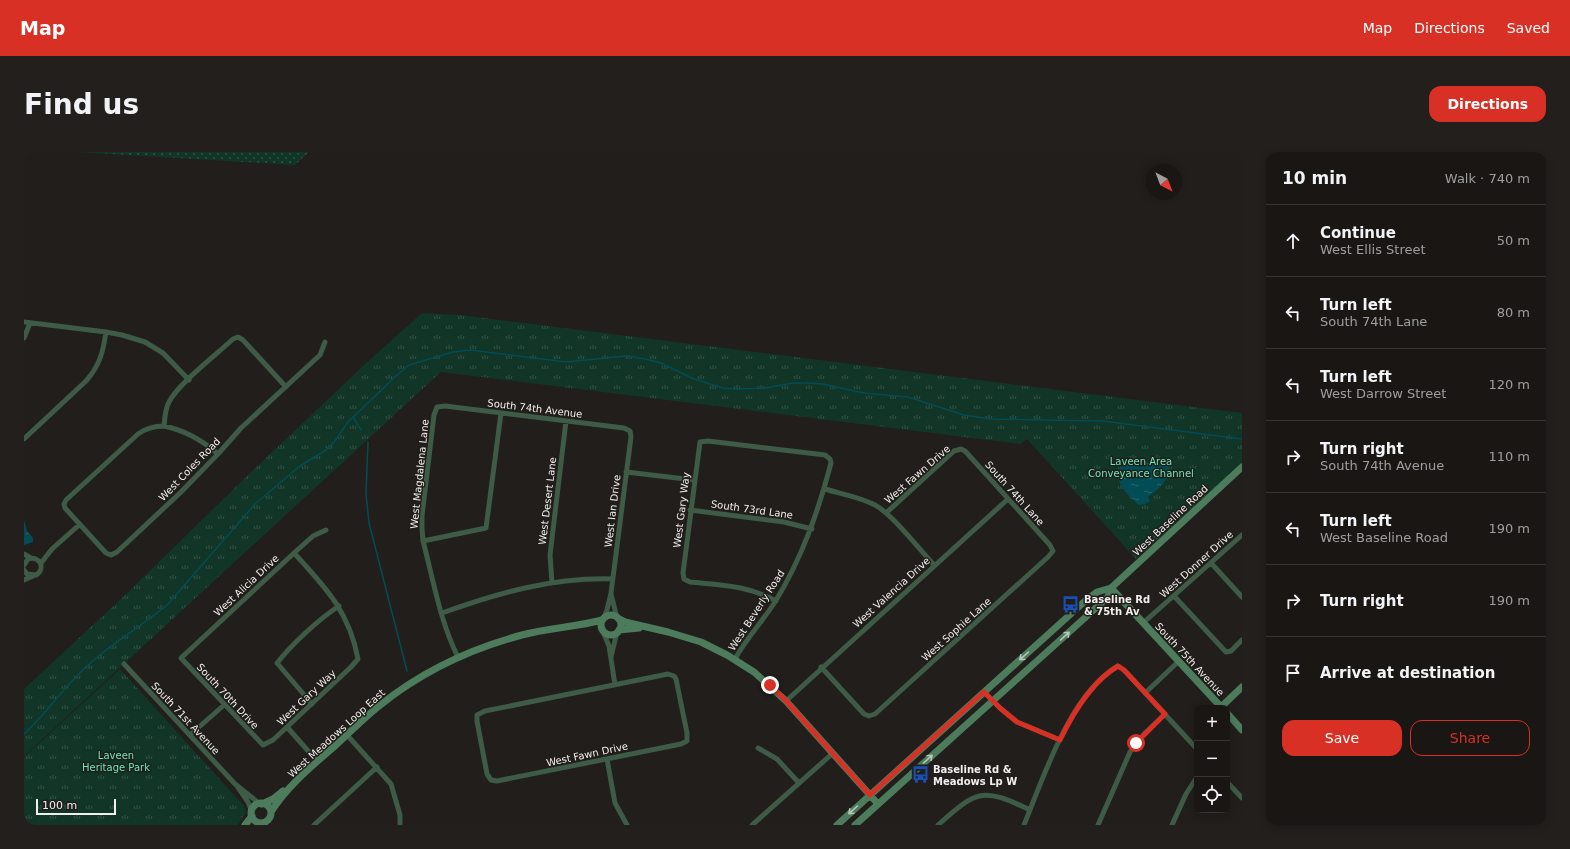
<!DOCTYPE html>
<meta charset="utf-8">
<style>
:root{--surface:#191614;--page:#221f1d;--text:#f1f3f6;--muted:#9f9fa0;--line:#373534;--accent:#d93025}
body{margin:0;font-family:"DejaVu Sans",sans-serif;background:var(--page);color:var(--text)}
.controls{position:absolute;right:12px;bottom:12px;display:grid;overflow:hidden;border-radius:8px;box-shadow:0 2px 10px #0003}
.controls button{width:36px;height:36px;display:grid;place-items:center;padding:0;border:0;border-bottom:1px solid var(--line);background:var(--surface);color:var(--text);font:20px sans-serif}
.compass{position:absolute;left:1122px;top:12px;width:36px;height:36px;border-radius:50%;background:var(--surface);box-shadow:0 2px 10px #0003;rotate:138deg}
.scale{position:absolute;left:12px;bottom:10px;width:80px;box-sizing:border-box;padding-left:4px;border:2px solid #f1efed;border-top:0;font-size:11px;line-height:14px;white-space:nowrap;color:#f1efed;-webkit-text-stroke:3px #211e1b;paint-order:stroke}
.stop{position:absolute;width:12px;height:12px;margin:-9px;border:3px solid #d93025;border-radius:50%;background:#fff}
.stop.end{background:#d93025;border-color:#fff;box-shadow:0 1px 4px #0008}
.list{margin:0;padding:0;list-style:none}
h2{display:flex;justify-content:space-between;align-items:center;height:52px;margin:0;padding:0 16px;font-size:17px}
h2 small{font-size:13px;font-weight:400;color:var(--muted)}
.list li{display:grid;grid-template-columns:26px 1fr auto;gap:12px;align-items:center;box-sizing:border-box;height:72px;padding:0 16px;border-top:1px solid var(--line)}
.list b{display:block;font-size:15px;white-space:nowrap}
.list p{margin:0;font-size:13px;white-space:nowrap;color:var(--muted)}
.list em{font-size:13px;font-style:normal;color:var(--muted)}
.actions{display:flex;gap:8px;padding:12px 16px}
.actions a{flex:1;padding:9px 0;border:1px solid var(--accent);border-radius:12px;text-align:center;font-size:14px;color:var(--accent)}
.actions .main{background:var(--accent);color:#fff}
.icon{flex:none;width:22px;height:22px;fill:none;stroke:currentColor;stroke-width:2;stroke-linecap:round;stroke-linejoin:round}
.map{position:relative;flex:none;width:1218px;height:673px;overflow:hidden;border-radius:12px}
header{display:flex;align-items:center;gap:24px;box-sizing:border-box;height:56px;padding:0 20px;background:var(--accent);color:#fff}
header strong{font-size:19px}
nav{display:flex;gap:22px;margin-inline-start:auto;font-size:14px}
.intro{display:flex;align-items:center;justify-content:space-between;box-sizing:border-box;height:96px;padding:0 24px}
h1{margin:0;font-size:28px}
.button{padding:10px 18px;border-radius:12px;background:var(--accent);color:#fff;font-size:14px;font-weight:700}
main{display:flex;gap:24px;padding:0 24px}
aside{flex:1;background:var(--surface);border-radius:12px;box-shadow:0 2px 10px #0003}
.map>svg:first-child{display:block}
.grass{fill:url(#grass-dots)}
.park{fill:url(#park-tufts)}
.water{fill:url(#water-ripples)}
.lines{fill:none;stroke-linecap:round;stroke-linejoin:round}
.stream{stroke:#024d55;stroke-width:1.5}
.street{stroke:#3d5b46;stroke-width:5}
.secondary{stroke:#4c7c5c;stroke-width:7}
.oneway{stroke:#b7c7ba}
.route{stroke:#d93025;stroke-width:5}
.labels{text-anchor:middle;stroke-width:3;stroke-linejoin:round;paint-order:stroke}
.street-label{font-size:10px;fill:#f1efed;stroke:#211e1b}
.park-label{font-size:10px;fill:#67ebb8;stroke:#211e1b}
.poi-label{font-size:10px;font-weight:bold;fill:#f1efed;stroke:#211e1b;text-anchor:start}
</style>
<header>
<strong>Map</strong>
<nav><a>Map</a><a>Directions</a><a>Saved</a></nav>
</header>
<div class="intro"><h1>Find us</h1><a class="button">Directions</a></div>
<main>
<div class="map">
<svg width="1218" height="673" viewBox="0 0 1218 673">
<defs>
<pattern id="grass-dots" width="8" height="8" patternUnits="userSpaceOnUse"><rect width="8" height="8" fill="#113527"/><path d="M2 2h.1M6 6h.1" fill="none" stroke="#345347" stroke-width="1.8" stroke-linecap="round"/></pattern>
<pattern id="park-tufts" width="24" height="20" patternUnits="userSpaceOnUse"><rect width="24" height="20" fill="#113527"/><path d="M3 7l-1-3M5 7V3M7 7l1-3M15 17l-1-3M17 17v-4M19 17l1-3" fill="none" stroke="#345347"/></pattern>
<pattern id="water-ripples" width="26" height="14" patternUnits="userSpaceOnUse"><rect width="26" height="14" fill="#024d55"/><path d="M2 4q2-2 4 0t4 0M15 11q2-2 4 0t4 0" fill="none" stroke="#27676e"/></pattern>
</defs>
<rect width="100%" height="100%" fill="#211e1b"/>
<path class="grass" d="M54,0H285L271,13Z"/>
<path class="park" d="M398,161L436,163L1218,261V313H1216L1112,407L1003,287L997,292L417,220L0,604V537L98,446L224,323L339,214Z
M96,517L220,654L222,660L214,673H0V605Z"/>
<path class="water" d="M1113,310L1130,311L1144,314C1151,324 1132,339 1124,345L1126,349L1121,352L1115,353C1105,344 1089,330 1096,316L1102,312Z
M0,368L3,379L9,386V390L0,393Z"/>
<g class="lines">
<path class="stream" d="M329,265L337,278
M344,290L342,342L345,371L383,519
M0,582C22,562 39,536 61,516C86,492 117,475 144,452L231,352L276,314L302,298L310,290L324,270L373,223L385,213L429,200L446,198L542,210L602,204L621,207L637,211L670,227L699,236L712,237L741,236L769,231H784L799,232L840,241L884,245L940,263L967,267L1079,269L1218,287"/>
<path class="street" d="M0,170L82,180L98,183L121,190L139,201L165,228
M0,186L6,171
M262,235L219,188L214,185L209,187C193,202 154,232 145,250C141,257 141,265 140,274C130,274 122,276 114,282L42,348L40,352L41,356L82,401L87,403L93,400L157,340L194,302L217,276L296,203L301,190
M140,274C160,278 179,289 194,302
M0,287L62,229C76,213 79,200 82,180
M602,320L670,328
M801,337C817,342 836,345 851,353C869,363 895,397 910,413
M666,358L760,370L788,377
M399,389L462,376L477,261
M270,401C301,435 325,459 334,507L327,515L249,588L239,593L157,506L270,401L289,384L302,378
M0,402L7,406
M17,411L28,397L55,373
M1187,411L1218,445
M0,413L4,407C16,403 22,417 12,423L3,422L0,418
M0,428L9,424
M528,431L526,403L542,269
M587,442L593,466
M1150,444L1202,500L1207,499L1218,488
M418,461C473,441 530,425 589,427
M1119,471L1218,383
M579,480L585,494L591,533
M434,505C416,470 409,426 399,389L398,377V364L410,263L413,255L421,254L600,276L606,279L607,285L587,441L583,458L580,465
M587,505L593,480
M711,507C722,487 738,470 751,450C778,406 794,360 807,311L806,307L801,303L684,289L676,290L659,421L660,427L666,430C697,433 723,433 752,449
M100,512L211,632L236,652
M797,515L840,562L845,564L851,562L1024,405L1029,399L1026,393L941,299L937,297L930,299L862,361
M644,522L650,524L652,527L663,581V589L657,592L473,629L467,628L463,622L453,569V563L461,559Z
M960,540L976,556L993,570L1036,588
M1121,541L1155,509
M762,549L984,347
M288,552L253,511C268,492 295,467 315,454
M263,575L293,609
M166,583L200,553
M323,583L367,632L376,663V673
M734,596L753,607L775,631
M583,607L591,651L603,673
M1203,630L1218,646
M213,634L224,650L228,660
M290,673L353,615
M728,673L809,601
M914,673C953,638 958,635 1006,658
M1000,673C1020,624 1046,542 1094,514L1100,518L1173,597
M1074,673L1106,600L1120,582L1141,562
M1148,673L1162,642L1173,625"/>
<path class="secondary" d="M1087,436L1198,556
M577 473a10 10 0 1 1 20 0a10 10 0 1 1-20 0Z
M595,467L601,470L644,480L677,490L703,503L730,520L762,549L854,652
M595,478L615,476
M1197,555L1218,535
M1203,561L1218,578
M227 661a10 10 0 1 1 20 0a10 10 0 1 1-20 0Z
M238,652L249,647L259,639
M247,660C263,634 289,613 312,593C326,580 340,566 355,554C397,520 446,497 498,483C524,476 552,475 578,468
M221,673L228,664
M813,673L1060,450L1073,440L1087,436L1218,315
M831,673L1084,445L1087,436"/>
</g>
<defs><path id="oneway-shaft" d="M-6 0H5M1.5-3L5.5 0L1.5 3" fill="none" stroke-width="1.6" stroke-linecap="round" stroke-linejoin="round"/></defs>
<g class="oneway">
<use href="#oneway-shaft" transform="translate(1041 484) rotate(-42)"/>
<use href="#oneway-shaft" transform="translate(1000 504) rotate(138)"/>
<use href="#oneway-shaft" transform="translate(904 607) rotate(-42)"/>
<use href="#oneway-shaft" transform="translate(829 658) rotate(138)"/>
</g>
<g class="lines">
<path class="route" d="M746,533L762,549L846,643L960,540L976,556L993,570L1036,588C1049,561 1067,530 1094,514L1100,518L1141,562L1112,591"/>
</g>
<defs>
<symbol id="bus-bare" viewBox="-9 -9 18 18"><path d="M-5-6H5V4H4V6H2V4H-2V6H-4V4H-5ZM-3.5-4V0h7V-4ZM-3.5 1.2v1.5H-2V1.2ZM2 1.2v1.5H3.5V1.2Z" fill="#1a4fb4" stroke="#211e1b" stroke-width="2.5" paint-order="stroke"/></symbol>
</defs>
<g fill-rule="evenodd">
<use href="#bus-bare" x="1034" y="440" width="25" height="25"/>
<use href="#bus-bare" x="884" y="610" width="25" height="25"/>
</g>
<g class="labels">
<g class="street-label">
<text transform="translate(511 256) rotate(7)" y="4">South 74th Avenue</text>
<text transform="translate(165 317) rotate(-46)" y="4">West Coles Road</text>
<text transform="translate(395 322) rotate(-84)" y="4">West Magdalena Lane</text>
<text transform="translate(893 322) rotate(-41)" y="4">West Fawn Drive</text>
<text transform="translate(991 341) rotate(48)" y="4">South 74th Lane</text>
<text transform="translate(523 349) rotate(-83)" y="4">West Desert Lane</text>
<text transform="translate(728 357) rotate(8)" y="4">South 73rd Lane</text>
<text transform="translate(657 358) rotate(-83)" y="4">West Gary Way</text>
<text transform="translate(588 359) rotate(-83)" y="4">West Ian Drive</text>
<text transform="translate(1146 368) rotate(-43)" y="4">West Baseline Road</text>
<text transform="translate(1172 412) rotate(-42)" y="4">West Donner Drive</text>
<text transform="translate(222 433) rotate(-43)" y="4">West Alicia Drive</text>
<text transform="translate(867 440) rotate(-42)" y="4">West Valencia Drive</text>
<text transform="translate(732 458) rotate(-57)" y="4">West Beverly Road</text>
<text transform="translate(932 477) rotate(-42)" y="4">West Sophie Lane</text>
<text transform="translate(1166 507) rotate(47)" y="4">South 75th Avenue</text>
<text transform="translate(204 544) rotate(47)" y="4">South 70th Drive</text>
<text transform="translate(282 545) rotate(-43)" y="4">West Gary Way</text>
<text transform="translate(162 566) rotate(47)" y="4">South 71st Avenue</text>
<text transform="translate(312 581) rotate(-42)" y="4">West Meadows Loop East</text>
<text transform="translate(563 602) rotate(-12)" y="4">West Fawn Drive</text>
</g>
<g class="park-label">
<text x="1117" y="313">Laveen Area<tspan x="1117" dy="12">Conveyance Channel</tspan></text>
<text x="92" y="607">Laveen<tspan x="92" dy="12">Heritage Park</tspan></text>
</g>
<g class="poi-label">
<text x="1060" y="451">Baseline Rd<tspan x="1060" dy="12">&amp; 75th Av</tspan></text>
<text x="909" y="621">Baseline Rd &amp;<tspan x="909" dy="12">Meadows Lp W</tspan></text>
</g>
</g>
</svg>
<div class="controls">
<button>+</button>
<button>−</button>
<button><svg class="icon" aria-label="locate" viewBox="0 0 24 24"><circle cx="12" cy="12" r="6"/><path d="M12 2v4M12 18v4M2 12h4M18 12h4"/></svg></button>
</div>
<svg class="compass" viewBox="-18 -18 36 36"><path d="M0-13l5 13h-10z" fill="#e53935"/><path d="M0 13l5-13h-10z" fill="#9f9fa0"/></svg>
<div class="scale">100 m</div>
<div class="stop" style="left:1112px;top:591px"></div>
<div class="stop end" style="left:746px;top:533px"></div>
</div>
<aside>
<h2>10 min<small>Walk · 740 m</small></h2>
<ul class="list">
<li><svg class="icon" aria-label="ahead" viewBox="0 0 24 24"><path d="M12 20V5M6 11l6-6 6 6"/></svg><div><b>Continue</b><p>West Ellis Street</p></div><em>50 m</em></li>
<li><svg class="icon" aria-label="left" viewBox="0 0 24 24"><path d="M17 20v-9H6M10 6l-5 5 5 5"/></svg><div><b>Turn left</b><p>South 74th Lane</p></div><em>80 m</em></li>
<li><svg class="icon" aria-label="left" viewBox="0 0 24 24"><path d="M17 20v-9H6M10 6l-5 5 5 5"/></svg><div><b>Turn left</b><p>West Darrow Street</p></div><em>120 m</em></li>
<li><svg class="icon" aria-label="right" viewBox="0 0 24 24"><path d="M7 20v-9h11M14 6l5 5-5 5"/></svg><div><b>Turn right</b><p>South 74th Avenue</p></div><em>110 m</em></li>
<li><svg class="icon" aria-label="left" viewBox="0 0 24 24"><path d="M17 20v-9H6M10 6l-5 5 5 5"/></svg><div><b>Turn left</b><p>West Baseline Road</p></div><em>190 m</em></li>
<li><svg class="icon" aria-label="right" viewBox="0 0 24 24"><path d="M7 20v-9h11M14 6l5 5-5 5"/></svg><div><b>Turn right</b></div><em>190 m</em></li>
<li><svg class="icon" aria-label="arrive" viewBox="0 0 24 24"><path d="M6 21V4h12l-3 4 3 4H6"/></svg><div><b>Arrive at destination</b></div></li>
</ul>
<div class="actions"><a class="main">Save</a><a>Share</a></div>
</aside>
</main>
